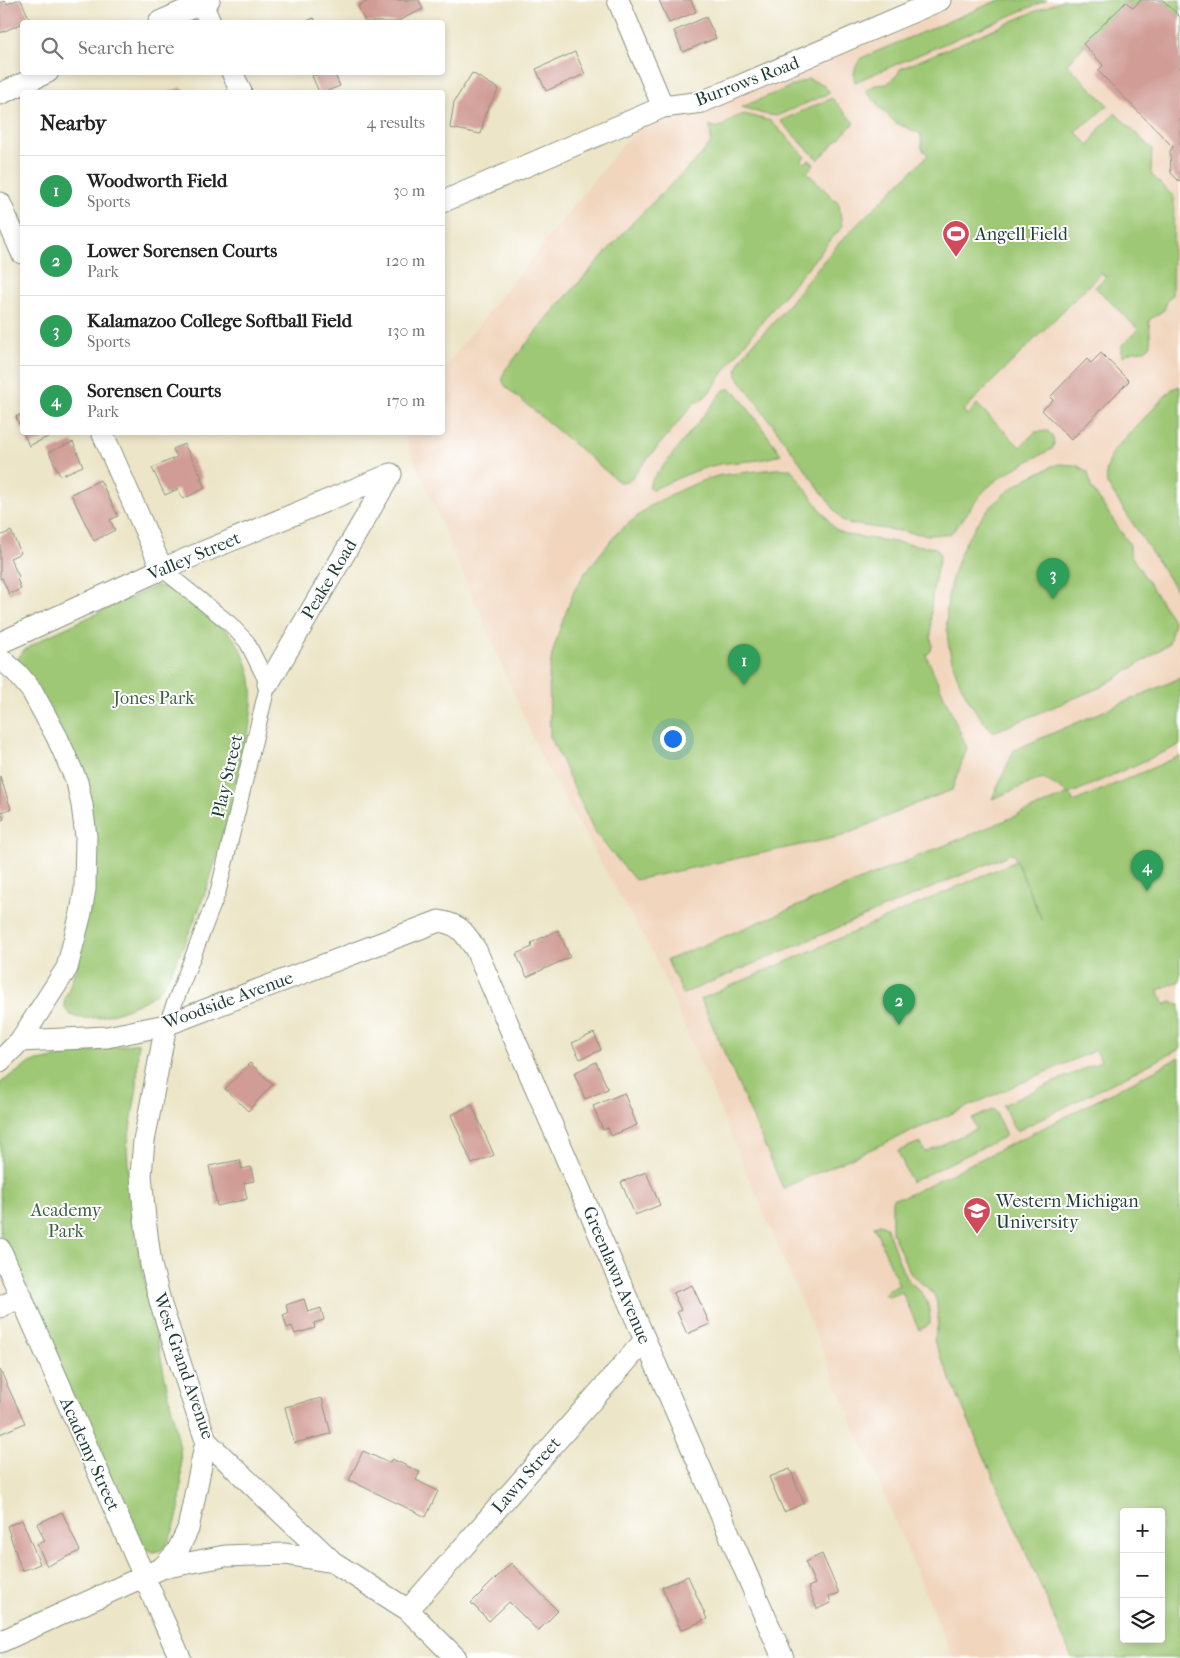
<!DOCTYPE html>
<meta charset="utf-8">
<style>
:root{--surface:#fff;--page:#f6f6f6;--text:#222;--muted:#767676;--line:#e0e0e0;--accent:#db2777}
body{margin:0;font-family:"IM FELL French Canon",serif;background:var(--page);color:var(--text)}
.controls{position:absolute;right:15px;bottom:15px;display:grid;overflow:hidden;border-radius:5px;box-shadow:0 2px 8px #0003}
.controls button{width:45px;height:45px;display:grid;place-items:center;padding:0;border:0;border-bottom:1px solid var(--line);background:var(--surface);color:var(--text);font:25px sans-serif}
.you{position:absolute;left:672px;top:738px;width:18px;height:18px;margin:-12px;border:4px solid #fff;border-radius:50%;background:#1a73e8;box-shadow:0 0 0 8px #1a73e833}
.badge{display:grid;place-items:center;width:32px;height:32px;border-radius:50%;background:var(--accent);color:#fff;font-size:16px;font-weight:700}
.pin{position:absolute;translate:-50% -41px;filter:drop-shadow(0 1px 2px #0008)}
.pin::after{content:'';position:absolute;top:26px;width:18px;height:15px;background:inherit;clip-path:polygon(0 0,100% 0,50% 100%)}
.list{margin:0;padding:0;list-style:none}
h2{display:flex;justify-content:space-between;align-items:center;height:65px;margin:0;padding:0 20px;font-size:21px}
h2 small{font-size:16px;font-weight:400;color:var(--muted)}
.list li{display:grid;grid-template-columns:32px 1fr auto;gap:15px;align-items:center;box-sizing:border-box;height:70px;padding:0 20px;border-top:1px solid var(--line)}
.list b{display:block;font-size:19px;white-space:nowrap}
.list p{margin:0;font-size:16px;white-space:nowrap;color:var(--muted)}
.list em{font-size:16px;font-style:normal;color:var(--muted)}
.icon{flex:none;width:28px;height:28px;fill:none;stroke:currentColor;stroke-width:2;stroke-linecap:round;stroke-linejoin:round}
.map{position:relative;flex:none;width:1180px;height:1658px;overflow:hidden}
.search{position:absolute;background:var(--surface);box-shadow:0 2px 8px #0003;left:20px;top:20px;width:425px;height:55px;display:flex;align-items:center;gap:12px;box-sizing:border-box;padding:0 18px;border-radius:5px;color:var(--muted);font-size:19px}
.panel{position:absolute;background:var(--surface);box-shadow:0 2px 8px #0003;left:20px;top:90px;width:425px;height:345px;border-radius:5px}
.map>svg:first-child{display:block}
.built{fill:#f1d5bd;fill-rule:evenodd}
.green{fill:#9ec874;stroke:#5e8254;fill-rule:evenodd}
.building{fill:#d09c95}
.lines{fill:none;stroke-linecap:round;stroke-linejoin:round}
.pedestrian-casing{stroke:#86917e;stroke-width:17}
.minor-casing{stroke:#86917e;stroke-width:23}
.pedestrian{stroke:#fff;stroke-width:15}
.minor{stroke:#fff;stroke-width:21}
.labels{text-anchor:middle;stroke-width:4;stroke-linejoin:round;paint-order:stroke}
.street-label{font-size:18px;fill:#1f3d34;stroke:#fff}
.poi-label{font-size:18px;fill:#1f3d34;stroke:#fff;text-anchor:start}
.park-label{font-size:18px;fill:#3f6044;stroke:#fff}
</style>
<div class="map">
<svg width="1180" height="1658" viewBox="0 0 1180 1658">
<rect width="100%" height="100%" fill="#fff"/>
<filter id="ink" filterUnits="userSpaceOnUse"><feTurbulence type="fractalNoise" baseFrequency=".02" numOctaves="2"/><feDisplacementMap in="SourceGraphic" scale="10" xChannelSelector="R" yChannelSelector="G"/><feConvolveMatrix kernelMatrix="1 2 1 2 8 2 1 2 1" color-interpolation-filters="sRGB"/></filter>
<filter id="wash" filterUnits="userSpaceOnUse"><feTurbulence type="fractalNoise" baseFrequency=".0096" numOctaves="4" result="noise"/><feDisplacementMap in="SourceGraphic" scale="20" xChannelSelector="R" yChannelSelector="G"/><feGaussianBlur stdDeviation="1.12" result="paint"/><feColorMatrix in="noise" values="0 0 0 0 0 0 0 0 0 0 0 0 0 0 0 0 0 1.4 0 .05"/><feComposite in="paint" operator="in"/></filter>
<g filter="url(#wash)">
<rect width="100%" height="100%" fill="#ece5c7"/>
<path class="built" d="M940,0H1180V1658H953L656,959L542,759L403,433L442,432L443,369L621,147L663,107ZM1124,1512H1161V1639H1124Z"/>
<path class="green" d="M999,0H1047L855,82C852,72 856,66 861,58Z
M1062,0H1141L1133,8L1126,2L1083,44L1084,46L1067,64L1108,105L1091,120L1075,131L1089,145L1100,128L1115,113L1152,149L1151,174L1174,197L1172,296L1168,299L1164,310L1149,320L1151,345L1145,350L1133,351L1122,356V345L1138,329L1095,287L1106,277L1101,273L963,411L968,415L977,404L1020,447L1035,432L1048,431C1053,437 1056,442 1052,449C1030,461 1005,471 986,489C972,503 964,521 950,534L928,535L850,524L842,520L737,376C735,356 763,335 775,321C796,295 816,269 838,244C867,214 898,185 928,155L922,149L921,134L896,123L877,105L878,101L877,100L875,102L865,91L875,85L887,84L898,74L900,69Z
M1163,0H1180V17Z
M808,79L823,84L830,93L776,116L763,114L742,107Z
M832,98L854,123L818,160L780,121Z
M744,114L771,121L805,156L802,160L805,163L809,160L814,164L807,172L839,204L842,227L769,313L736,355L709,393L700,401H696L630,480L625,482H619L507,388C501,381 502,377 506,369L549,316L634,221L702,154L711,142L710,125C718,131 725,124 732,119C736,117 741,115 744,114Z
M1180,386V596L1107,484L1106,471L1113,451L1172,389Z
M727,389H731L734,393L736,392L781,454C763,462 740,461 720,464C696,469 674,480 652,490L649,487L651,481L724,390Z
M1059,464L1076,465L1088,472L1091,487L1130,545V554L1174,622L1169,643L1150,657L1101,687L994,732C980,720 969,702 961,685C923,604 963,499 1050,468L1049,467Z
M775,469H791L835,529L847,535L936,548C942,554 940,558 938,565C931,593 929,618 932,646L931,651L926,655L967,748L952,790L915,804L843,836L635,880L595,833L550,736L549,674L552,655L559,631L574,591L585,573L617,533L650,506L674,493L704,480L721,475Z
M156,586C173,586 191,604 204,615C211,621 221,625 228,632C239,642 247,661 250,675C257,704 246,744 239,772C227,826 212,880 190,931C182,949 174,968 163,985C159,990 155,995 149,998C134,1008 66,1036 64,1002L76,968L96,851L17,660L23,651L46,637Z
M1180,678V745L1070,794L1073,802L1180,756V981L1158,990L1165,1005L1170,1002L1180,1004V1049L1017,1131L1014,1129L1003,1105L1101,1061L1096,1050L783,1188L701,999L1016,861L1042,920L1013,853L683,994L667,960L1069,794L1043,778L992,799L1014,750Z
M138,1043L137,1087L127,1148L131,1215L180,1449C182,1478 183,1504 173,1531C168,1542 166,1551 153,1552L139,1546L0,1235V1083L32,1062Z
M1180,1057V1658H1072L934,1341L938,1324L937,1303L934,1294L910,1273L892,1232V1200L894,1198L906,1196L1063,1118ZM1124,1512H1161V1639H1124Z
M994,1109L1006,1135L1004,1137L911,1182L898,1151L920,1142L925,1152L976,1129L972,1119Z
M880,1224L887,1227C887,1231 904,1275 906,1278C910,1283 916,1287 920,1291C929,1300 930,1313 930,1324L919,1330L902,1292L889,1297L885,1294L887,1291L899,1285L874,1226Z"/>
<g id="blocks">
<path class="building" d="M17,0H21L30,20L0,33V3L5,1L7,4Z
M370,0H419L423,9L398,21L399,22H365L358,6Z
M659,0H691L696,12L669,23Z
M1141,0H1163L1180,17V182L1171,173L1170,151L1173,147L1098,71L1103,65L1083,44L1126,2L1133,8Z
M706,17L716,38L683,52L674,31Z
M314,18L316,22H304Z
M575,52L585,74L546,91L536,69Z
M317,72H334L340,86L325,92H319L312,76L317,74Z
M472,73L499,89L485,114L481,134L450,128L454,102Z
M181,87L184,92H169Z
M1101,353L1129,381L1071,440L1042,410L1053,400L1050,397L1087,359L1091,363Z
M22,414V431L16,417Z
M23,432H58L29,446Z
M73,442L83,466L60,476L49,452Z
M184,444L202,477L200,478L205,488L183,499L178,489L165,495L152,468L177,457L173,449Z
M100,480L118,516L110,520L115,530L94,541L71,494Z
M11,531L21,553L10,558L19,577L17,579L21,589L9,594L2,578L0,579V536Z
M0,776L11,809L1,812L4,819L0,821Z
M558,930L570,957L527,977L516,954L532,947L531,943Z
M594,1033L601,1050L580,1059L572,1043Z
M596,1062L608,1089L585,1099L574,1073Z
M250,1063L273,1084L248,1111L225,1089Z
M624,1093L637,1125L611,1136L608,1128L603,1130L593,1106Z
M472,1105L494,1155L472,1164L451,1115Z
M240,1160L242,1169L251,1167L254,1181L244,1183L247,1199L217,1206L209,1166Z
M646,1172L660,1205L635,1215L621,1182Z
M692,1285L710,1324L687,1334L677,1312L681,1310L673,1293Z
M304,1299L308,1312L321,1308L324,1320L314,1323L315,1328L295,1334L292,1326L287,1328L283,1315L288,1313L286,1305Z
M0,1370L25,1423L0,1434Z
M322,1398L331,1434L294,1443L285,1407Z
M363,1451L389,1463L392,1459L420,1472L416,1480L438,1491L426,1517L349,1480Z
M790,1469L804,1503L784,1512L769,1477Z
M62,1512L80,1551L47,1566L37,1544L45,1541L37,1524Z
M22,1520L40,1564L22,1571L7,1526Z
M822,1554L839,1593L829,1597L831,1603L817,1609L808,1587L815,1584L805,1562Z
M511,1563L558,1611L538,1631L509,1602L489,1621L471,1603Z
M688,1576L707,1619L681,1630L662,1587Z"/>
</g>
</g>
<g filter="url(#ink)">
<use href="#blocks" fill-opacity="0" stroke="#86917e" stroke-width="1"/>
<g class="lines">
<defs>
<path id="pedestrian" d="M162,569L229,623L247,642L268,684L218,892L166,1025"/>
<path id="minor" d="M200,0L210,22
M618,0L663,107
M159,22L209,0
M232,72L241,92
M0,94L48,72
M442,202L663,107L702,102L940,0
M0,203L22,253
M102,432L162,569
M0,643L162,569L391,474
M0,658L17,673L32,691L57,737L77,782L82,805L86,836L85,889L81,913L67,968L20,1041L0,1061
M268,684L391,474
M166,1025L144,1141L141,1175L145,1219L151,1265L161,1305L206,1441L333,1562L408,1610L456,1658
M20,1041L107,1037L166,1025L439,921C461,925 464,932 476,950L783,1658
M0,1249L180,1658
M0,1307L22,1297
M162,1568L225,1556L285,1554L333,1562
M408,1610L645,1340
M0,1642L162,1568L177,1552L188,1529L206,1441"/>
</defs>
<use href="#pedestrian" class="pedestrian-casing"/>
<use href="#minor" class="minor-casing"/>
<use href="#pedestrian" class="pedestrian"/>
<use href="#minor" class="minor"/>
</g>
</g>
<defs>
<symbol id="stadium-pin" viewBox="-11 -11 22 30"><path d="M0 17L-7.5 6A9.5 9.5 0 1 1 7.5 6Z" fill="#d1495b" stroke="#fff"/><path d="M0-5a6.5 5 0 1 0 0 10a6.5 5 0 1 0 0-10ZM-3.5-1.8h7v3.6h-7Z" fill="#fff"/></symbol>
<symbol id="university-pin" viewBox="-11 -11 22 30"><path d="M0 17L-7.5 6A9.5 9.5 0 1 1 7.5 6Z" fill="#d1495b" stroke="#fff"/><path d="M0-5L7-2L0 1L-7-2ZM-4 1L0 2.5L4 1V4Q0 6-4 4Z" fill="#fff"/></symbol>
</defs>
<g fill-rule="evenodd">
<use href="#stadium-pin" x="940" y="218" width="32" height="43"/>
<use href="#university-pin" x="961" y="1195" width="32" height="43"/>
</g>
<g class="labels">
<g class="street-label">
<text transform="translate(747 81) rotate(-21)" y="6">Burrows Road</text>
<text transform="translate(194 556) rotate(-23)" y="6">Valley Street</text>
<text transform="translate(329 579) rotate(-59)" y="6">Peake Road</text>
<text transform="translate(227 776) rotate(-77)" y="6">Play Street</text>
<text transform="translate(228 1000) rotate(-20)" y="6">Woodside Avenue</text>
<text transform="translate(617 1275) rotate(67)" y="6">Greenlawn Avenue</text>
<text transform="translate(184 1366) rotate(71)" y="6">West Grand Avenue</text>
<text transform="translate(90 1454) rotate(66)" y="6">Academy Street</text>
<text transform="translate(526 1475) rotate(-49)" y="6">Lawn Street</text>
</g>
<g class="poi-label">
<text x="975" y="240">Angell Field</text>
<text x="996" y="1207">Western Michigan<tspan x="996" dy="21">University</tspan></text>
</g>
<g class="park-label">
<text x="154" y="704">Jones Park</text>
<text x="66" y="1216">Academy<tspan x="66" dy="21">Park</tspan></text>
</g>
</g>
</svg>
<div class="controls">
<button>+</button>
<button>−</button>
<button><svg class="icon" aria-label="layers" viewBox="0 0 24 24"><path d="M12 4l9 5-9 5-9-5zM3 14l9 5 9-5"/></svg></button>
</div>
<div class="you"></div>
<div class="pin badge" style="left:744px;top:685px;background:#2e9e5b">1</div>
<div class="pin badge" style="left:899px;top:1025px;background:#2e9e5b">2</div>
<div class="pin badge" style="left:1053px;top:599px;background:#2e9e5b">3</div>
<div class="pin badge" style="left:1147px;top:891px;background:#2e9e5b">4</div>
<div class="search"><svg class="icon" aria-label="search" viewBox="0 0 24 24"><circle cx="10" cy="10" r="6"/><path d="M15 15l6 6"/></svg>Search here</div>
<section class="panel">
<h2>Nearby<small>4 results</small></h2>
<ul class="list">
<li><span class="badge" style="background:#2e9e5b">1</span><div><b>Woodworth Field</b><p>Sports</p></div><em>30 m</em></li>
<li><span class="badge" style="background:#2e9e5b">2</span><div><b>Lower Sorensen Courts</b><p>Park</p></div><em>120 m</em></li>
<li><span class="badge" style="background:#2e9e5b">3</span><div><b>Kalamazoo College Softball Field</b><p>Sports</p></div><em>130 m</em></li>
<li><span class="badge" style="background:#2e9e5b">4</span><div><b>Sorensen Courts</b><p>Park</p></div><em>170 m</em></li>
</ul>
</section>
</div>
